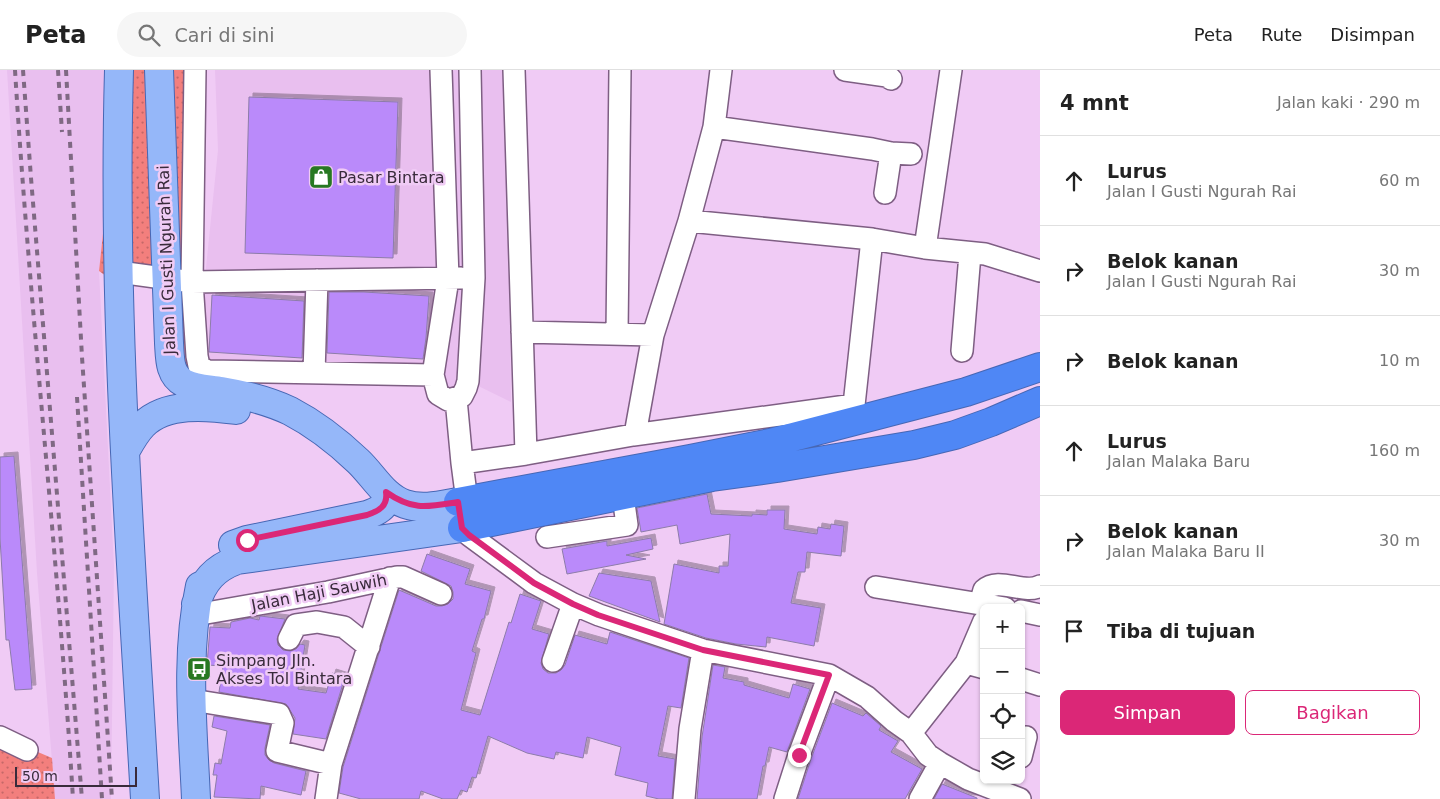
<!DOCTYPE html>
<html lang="id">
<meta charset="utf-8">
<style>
:root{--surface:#fff;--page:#f6f6f6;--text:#222;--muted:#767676;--line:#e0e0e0;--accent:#db2777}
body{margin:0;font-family:"DejaVu Sans",sans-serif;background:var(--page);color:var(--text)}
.controls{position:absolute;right:15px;bottom:15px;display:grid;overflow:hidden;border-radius:8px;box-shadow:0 1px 4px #0004}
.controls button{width:45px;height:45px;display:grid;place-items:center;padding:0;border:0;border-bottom:1px solid var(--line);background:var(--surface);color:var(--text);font:25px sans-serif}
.scale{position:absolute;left:15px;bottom:12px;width:122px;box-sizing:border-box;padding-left:5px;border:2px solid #392b3b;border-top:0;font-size:14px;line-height:18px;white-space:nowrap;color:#392b3b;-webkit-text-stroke:4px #f0cbf5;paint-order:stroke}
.stop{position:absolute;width:15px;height:15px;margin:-11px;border:4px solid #db2777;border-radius:50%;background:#fff}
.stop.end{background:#db2777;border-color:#fff;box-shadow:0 1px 5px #0008}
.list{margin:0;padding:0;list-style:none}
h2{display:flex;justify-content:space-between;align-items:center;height:65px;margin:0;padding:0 20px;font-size:21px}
h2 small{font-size:16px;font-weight:400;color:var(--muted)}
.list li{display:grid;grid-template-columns:32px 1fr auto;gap:15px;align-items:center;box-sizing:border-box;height:90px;padding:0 20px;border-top:1px solid var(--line)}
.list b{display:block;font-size:19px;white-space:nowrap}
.list p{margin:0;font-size:16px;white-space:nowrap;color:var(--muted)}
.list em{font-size:16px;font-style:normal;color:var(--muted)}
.actions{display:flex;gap:10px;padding:15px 20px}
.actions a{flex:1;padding:11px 0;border:1px solid var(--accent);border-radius:8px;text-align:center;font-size:18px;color:var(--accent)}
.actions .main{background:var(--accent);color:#fff}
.icon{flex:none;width:28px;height:28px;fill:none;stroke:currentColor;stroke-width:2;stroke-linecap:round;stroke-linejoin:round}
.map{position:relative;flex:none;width:1040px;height:729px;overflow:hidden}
header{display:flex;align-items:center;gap:30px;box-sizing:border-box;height:70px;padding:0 25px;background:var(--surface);border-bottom:1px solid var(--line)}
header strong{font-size:24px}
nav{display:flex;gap:28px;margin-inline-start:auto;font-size:18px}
.search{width:350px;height:45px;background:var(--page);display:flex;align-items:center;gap:12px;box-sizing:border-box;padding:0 18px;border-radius:28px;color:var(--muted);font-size:19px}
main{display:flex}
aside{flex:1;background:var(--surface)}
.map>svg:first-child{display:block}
.built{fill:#e9bfef}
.grass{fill:url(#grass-dots)}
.building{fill:#ba8afa;stroke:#8d7ca9;filter:url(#shadow)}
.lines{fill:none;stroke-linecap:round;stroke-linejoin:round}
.minor-casing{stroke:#7e5e83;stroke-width:24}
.major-casing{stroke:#4767b4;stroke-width:30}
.highway-casing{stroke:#4767b4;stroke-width:30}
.minor{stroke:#fff;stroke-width:21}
.major{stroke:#95b7f9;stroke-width:28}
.highway{stroke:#4f87f5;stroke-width:28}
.rail{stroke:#7f6983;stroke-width:4;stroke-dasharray:6 6;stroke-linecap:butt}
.route{stroke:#db2777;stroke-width:6}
.labels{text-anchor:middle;stroke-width:5;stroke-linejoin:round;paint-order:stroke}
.poi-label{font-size:16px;fill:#392b3b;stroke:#f0cbf5;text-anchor:start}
.street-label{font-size:16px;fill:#392b3b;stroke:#f0cbf5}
</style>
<header>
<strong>Peta</strong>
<div class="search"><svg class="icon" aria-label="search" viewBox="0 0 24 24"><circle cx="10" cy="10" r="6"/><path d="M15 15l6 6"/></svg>Cari di sini</div>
<nav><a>Peta</a><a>Rute</a><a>Disimpan</a></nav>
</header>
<main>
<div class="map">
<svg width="1040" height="729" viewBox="0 0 1040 729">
<defs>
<pattern id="grass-dots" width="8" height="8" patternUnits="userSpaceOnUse" patternTransform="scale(1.25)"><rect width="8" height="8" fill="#f37f7d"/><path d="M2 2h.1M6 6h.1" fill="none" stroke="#c66868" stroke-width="1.8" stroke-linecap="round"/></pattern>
<filter id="shadow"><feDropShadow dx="4" dy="-4" stdDeviation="0" flood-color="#0004"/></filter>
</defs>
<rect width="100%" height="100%" fill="#f0cbf5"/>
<path class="built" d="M7,0H112V79L99,201L114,496L111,729H55L37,503Z
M215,0H507L511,332L468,311L456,329L433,305L207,301L197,286L218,80Z"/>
<path class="grass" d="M112,0H195L197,286L188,316L167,210L119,202L120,216L99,201L112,79Z
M0,666L52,688L55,729H0Z"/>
<path class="building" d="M249,27L398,32L393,188L245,183Z
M329,222H364L429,226L426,268L423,289L327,283Z
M212,225L304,231L302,288L209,282Z
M14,386L32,619L15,620L9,570H6L0,468V387Z
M707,424L711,444L752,446V444L767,445V440H785L784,459L817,464L818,457L830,459L831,454L844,456L841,486L807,482L805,502H798L791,533L821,538L814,576L767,567L766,577L736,574L706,568L664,554L674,494L719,503V496H728L730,464L680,474L677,455L641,462L637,438Z
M651,468L653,479L626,485L646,489L567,504L562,479L607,471V476Z
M427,484L470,499L465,514L491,521L484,549H482L472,581L476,583L461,640L480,645L509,552L511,553L520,524L541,531L532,559L549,564L541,593L543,599L548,603H556L561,600L565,595L575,565L607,574L610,562L689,588L681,638L668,636L658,686L675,689L672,729H659L646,726L648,713L615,705L621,677L587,667L583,688L556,682L554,689L527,683L488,666L476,708L472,707L467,722L461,720L457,729H443L421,721L419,729H361L339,723L343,697L399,520L436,536H442L448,534L453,529V522L451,516L421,501Z
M599,503L651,511L660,552L589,526Z
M260,546L285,549L277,569L278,575L283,580L290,581L296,579L300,574L305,575L298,619L326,623L332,603L345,607L326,669L293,664L295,648L286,634L219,622L223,596L207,595L210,557L230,558L231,552L250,548L259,550Z
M713,595L725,597L723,608L744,612V615L789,628L793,614L810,619L787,682L769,677L765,696H763L757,729H697L702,667Z
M832,633L863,646L866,643L881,656L879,660L898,671L891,682L922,699L905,729H798L811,689Z
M214,646L270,655L265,678V685L269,690L274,693L306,701L301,725L261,716L260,729L214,727L217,705H213L215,693L221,694L227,661L212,657Z
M942,714L977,728V729H934Z"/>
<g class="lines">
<defs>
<path id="minor" d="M195,0L192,212L197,286L199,296L207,301L433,305
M441,0L448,209L433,305L438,324L448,330L462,326L466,318L468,311L474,208L470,0
M514,0L526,384
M845,0L887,6L891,9
M714,57L872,79L891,83L911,84
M885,123L891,83
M689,151L872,169L925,178L985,184L1040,201
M925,178L951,0
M119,202L192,212L461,208
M522,262L653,265
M617,264L620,0
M962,281L970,184
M314,303L317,210
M456,329L462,393
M633,365L636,359L653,265L689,151L714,57L721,0
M465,416L462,393L526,384L633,365L854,335L872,169
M462,458L469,465L534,513L573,534L599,545L703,580L829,605L867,627L894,651L911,663L928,685L940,693L968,709L1020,729
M547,467L627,455L623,426
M876,517L1005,538
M980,534L984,520C999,506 1024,525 1040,516
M1021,541L1040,545
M195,545L328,522L397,507H403L441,524
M289,569L296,555L317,552L344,557L369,577
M553,591L573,534
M966,593L984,598
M1021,609L1040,615
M192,630L279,644L283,653L277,681L331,694
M911,663L966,593L984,551
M0,667L27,680
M1021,687L1026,667
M326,729L331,694L390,508
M684,729L690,659L703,580
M785,729L799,685L829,605
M920,729L940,693"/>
<path id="major" d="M119,0C112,243 131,487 145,729
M159,0L169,273C170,288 169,305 184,313C194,319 210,319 221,321C245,325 269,331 290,341C315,354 338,372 358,391C373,405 384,427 405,434C422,440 441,435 458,432L462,458L237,490C215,498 203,511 196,534
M126,380C131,371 136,362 143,355C166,332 207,336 236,340
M233,475L247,470L367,445C379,441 388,436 386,423
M196,729C193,659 185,585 200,516"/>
<path id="highway" d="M458,432L690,389L770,373L966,322L1040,297
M462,458L712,407L777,398L914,375L955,365L991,352L1040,331"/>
</defs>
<use href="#minor" class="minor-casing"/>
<use href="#major" class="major-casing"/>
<use href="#highway" class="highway-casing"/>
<use href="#minor" class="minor"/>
<use href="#major" class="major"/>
<use href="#highway" class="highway"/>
<path class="rail" d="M15,0C30,243 58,486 73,729
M23,0L31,108L82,729
M58,0L62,62
M66,0L82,287L112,729
M77,327L102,729"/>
</g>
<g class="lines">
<path class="route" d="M247,470L367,445C379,441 388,436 386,422C413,441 427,437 458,432L462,458L469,465L534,513L573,534L598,545L703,580L829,605L799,685"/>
</g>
<defs>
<symbol id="shop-square" viewBox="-11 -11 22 22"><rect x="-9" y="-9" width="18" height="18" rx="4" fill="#277821" stroke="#f0cbf5"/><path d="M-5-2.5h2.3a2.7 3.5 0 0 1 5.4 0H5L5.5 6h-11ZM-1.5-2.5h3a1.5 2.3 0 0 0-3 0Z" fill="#fff"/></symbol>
<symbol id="bus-square" viewBox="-11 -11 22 22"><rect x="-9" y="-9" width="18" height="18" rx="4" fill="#277821" stroke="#f0cbf5"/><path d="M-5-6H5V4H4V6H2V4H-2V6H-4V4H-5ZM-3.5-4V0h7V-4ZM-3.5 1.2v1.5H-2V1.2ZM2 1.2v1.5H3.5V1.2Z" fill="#fff"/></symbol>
</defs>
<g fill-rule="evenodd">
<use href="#shop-square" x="307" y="93" width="28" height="28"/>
<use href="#bus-square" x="185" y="585" width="28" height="28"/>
</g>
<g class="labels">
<g class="poi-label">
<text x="338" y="113">Pasar Bintara</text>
<text x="216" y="596">Simpang Jln.<tspan x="216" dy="18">Akses Tol Bintara</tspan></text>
</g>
<g class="street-label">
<text transform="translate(166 190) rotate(-92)" y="6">Jalan I Gusti Ngurah Rai</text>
<text transform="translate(319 522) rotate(-11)" y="6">Jalan Haji Sauwih</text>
</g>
</g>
</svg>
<div class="controls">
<button>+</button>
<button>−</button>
<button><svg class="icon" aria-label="locate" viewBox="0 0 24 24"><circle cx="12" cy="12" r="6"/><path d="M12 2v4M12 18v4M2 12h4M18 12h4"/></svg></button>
<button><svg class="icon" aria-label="layers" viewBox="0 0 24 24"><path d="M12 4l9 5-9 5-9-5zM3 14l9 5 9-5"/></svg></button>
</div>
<div class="scale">50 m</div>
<div class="stop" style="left:247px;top:470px"></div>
<div class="stop end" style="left:799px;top:685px"></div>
</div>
<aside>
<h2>4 mnt<small>Jalan kaki · 290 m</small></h2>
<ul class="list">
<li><svg class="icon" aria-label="ahead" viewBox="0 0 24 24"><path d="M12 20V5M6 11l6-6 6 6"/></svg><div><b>Lurus</b><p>Jalan I Gusti Ngurah Rai</p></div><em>60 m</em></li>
<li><svg class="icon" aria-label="right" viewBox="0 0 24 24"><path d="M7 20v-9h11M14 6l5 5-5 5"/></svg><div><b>Belok kanan</b><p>Jalan I Gusti Ngurah Rai</p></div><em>30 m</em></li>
<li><svg class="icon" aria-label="right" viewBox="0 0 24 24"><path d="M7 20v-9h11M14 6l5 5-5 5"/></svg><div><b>Belok kanan</b></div><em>10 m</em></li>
<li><svg class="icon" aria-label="ahead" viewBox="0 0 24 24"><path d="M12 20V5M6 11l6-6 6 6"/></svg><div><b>Lurus</b><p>Jalan Malaka Baru</p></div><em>160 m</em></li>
<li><svg class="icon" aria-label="right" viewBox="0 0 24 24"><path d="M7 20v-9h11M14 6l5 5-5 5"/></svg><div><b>Belok kanan</b><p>Jalan Malaka Baru II</p></div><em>30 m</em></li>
<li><svg class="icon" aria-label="arrive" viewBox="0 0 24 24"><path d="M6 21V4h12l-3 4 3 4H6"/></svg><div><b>Tiba di tujuan</b></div></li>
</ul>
<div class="actions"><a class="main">Simpan</a><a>Bagikan</a></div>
</aside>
</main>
